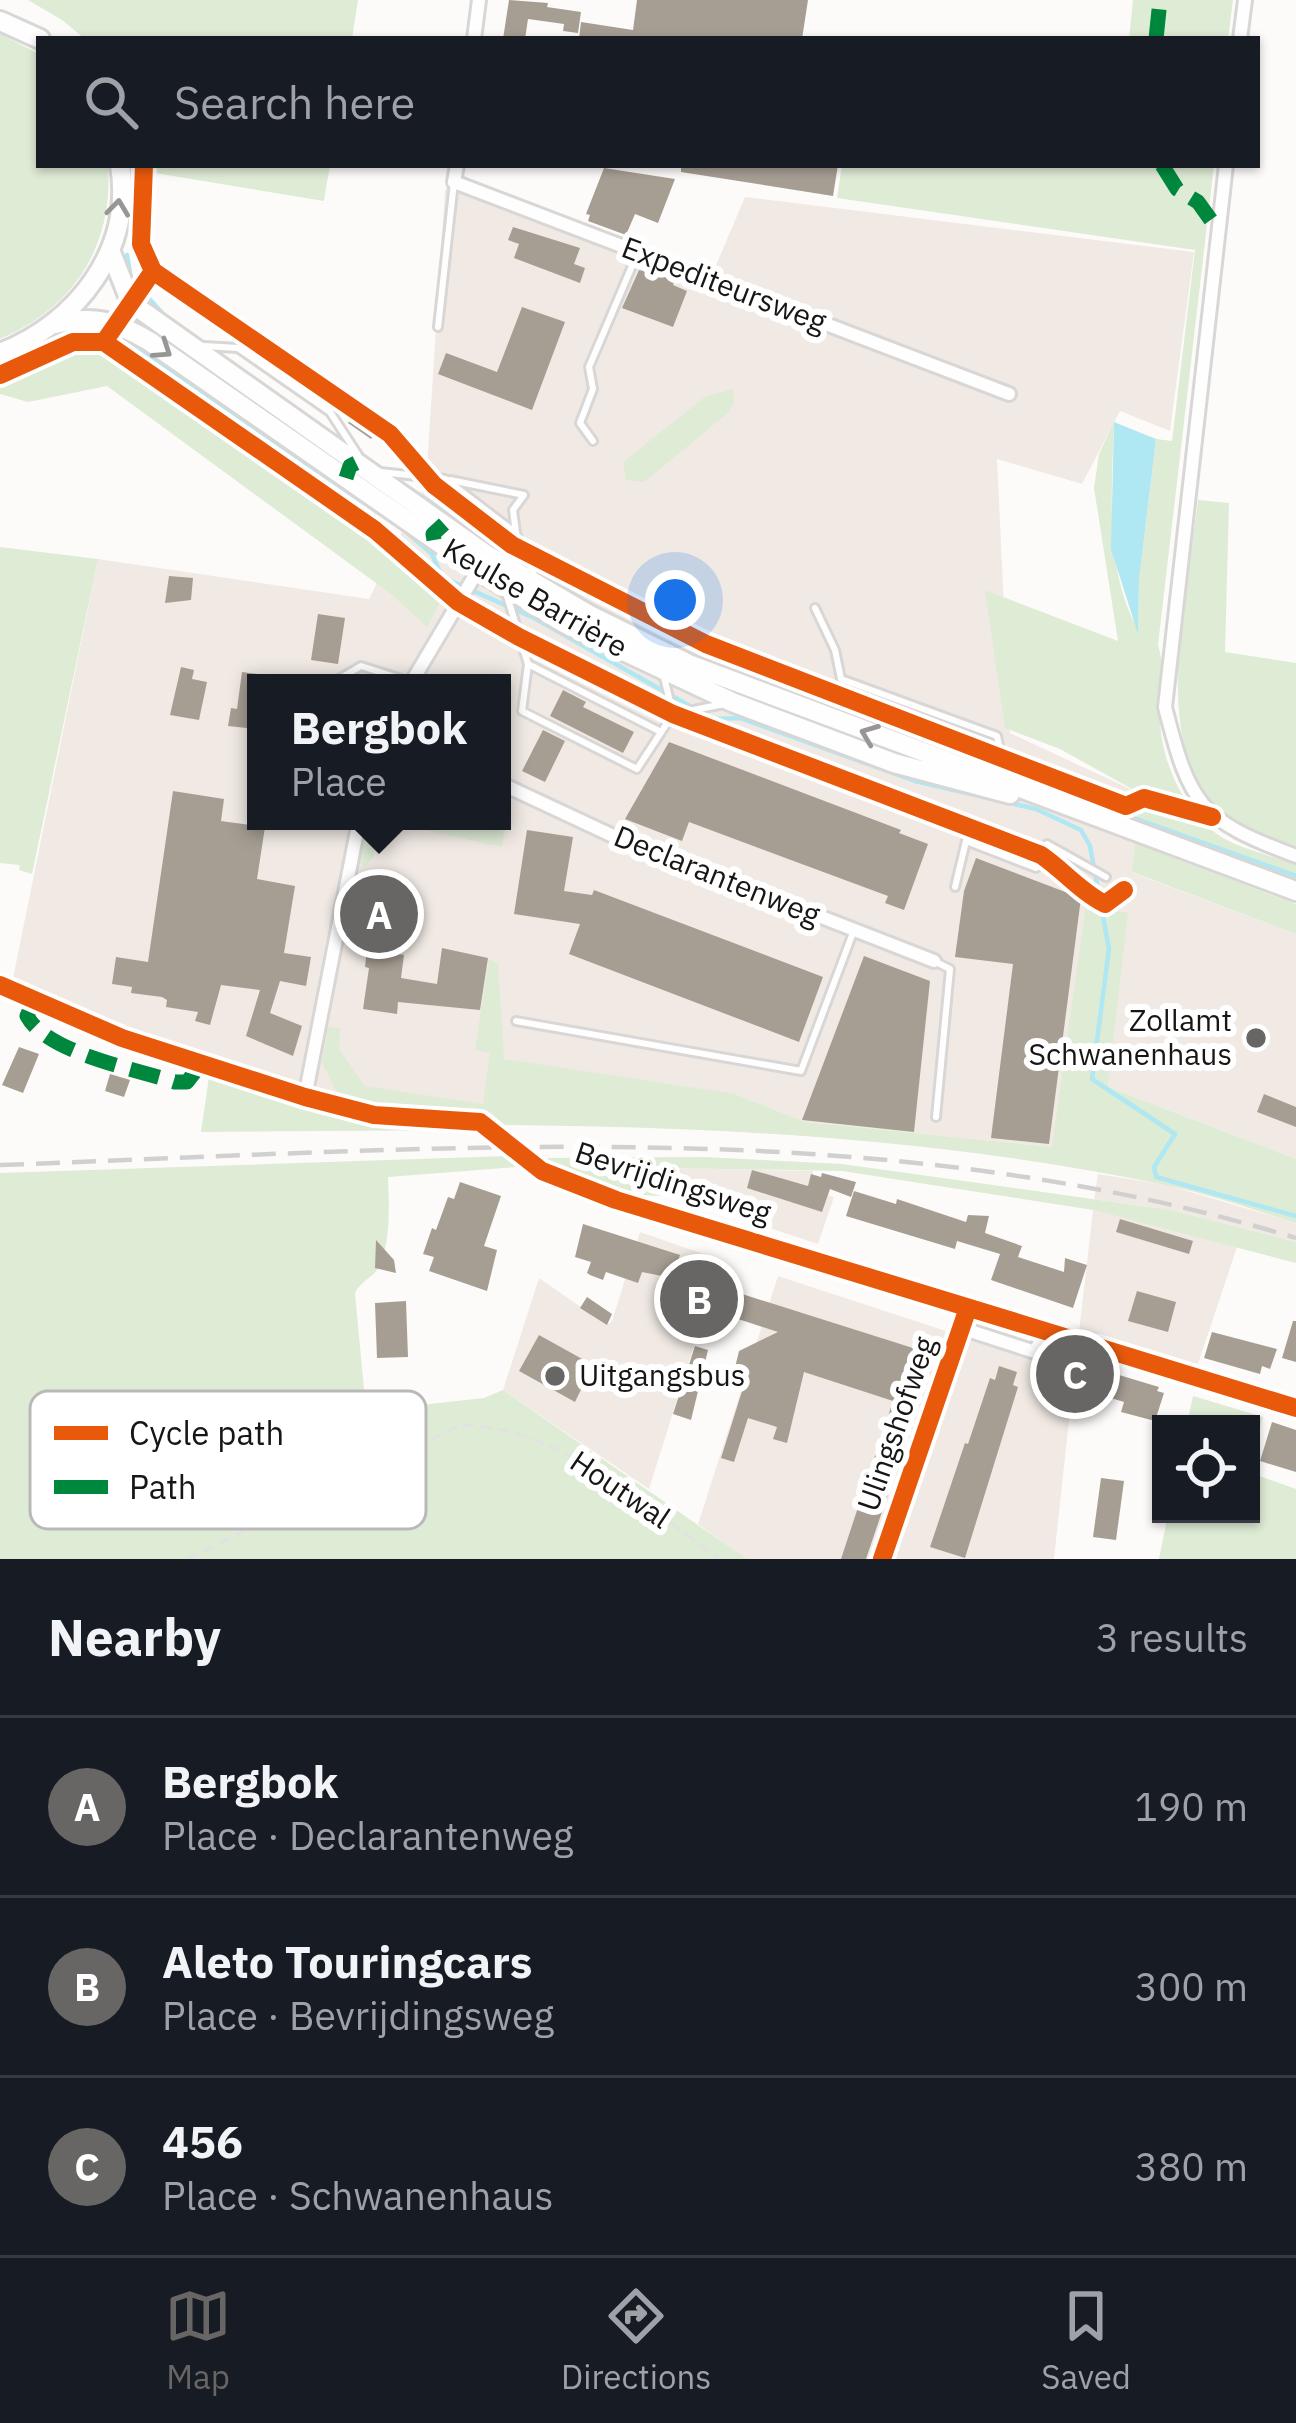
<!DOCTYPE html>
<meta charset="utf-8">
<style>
:root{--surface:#171b24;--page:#20242c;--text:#f1f3f6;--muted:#9ea1a6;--line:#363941;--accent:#686665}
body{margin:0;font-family:"IBM Plex Sans",sans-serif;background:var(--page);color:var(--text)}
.controls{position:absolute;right:36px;bottom:36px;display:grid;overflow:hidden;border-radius:0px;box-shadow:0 3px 9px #0004}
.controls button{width:108px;height:108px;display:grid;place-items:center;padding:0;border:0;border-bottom:3px solid var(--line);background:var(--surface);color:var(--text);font:60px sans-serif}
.you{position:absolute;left:675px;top:600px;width:42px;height:42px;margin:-30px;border:9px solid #fff;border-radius:50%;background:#1a73e8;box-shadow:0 0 0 18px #1a73e833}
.badge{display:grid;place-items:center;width:78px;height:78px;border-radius:50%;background:var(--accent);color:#fff;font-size:39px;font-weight:700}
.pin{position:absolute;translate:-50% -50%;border:6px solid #fff;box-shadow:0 3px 12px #0006}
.popup{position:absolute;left:247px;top:674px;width:264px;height:156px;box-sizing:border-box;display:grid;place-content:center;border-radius:0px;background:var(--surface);filter:drop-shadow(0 3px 9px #0005);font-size:39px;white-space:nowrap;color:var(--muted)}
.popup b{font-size:45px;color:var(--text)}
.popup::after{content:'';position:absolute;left:50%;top:100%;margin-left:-24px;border:24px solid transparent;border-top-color:var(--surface)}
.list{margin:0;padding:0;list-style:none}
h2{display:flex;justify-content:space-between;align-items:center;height:156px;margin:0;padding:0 48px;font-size:51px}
h2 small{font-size:39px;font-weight:400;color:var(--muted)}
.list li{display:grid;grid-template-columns:78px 1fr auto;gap:36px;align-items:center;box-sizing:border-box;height:180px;padding:0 48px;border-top:3px solid var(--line)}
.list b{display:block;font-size:45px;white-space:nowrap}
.list p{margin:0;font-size:39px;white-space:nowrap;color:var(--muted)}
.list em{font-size:39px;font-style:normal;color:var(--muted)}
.icon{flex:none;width:66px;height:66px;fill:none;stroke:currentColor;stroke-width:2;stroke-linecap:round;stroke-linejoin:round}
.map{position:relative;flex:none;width:1296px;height:1559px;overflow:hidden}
.search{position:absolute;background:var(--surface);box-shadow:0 3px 9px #0004;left:36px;right:36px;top:36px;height:132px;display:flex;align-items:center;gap:30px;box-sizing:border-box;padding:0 42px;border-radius:0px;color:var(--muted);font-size:45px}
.sheet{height:696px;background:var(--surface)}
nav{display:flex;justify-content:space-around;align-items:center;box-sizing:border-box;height:168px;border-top:3px solid var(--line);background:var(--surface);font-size:33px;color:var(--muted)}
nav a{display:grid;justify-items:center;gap:6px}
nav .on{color:var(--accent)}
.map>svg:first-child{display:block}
.built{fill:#f1eae4;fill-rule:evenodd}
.green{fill:#deebd5}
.water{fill:#afe7f2}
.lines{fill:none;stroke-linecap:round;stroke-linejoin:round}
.stream{stroke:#afe7f2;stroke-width:4.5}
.building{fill:#a69e93}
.service-casing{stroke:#d9d7d6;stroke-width:12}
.minor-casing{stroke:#d9d7d6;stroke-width:18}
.secondary-casing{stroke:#d9d7d6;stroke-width:24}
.path{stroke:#e3e2e2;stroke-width:3;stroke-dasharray:12 6;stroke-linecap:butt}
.service{stroke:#fffefe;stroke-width:6}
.minor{stroke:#fffefe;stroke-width:12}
.secondary{stroke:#fffefe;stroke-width:18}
.rail{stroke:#d1d0d0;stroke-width:4.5;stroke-dasharray:24 12;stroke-linecap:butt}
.quiet{stroke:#00873e;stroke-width:15;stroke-dasharray:30 15;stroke-linecap:butt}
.cycleway-casing{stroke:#fff;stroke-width:26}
.cycleway{stroke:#e8590c;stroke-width:18}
.oneway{stroke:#979695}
.poi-dot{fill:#686665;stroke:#fff;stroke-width:4.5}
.labels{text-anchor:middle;stroke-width:12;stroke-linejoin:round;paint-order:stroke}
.street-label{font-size:30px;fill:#181615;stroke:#fff}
.poi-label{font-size:30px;fill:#181615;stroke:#fff;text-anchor:end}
.key{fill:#fff;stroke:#bab9b9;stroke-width:3}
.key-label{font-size:33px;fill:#181615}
</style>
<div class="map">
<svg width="1296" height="1559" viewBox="0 0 1296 1559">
<rect width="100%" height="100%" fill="#fdfbf9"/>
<path class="built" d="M452,187L515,208L706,289L745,197L1194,252L1170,431L1120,411L1082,484L997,459L1010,733L1141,794L1133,873L1296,934V1159L1108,1087L1127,912L1085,911L1053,1147L806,1122L735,1094L543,1123L376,1110L216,1063L12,983L98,559L369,599L426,483L445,189ZM256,683H502V821H256Z
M670,1168L813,1171L811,1190L834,1197L818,1244L670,1195Z
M1098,1174L1167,1185L1296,1223V1242L1171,1210L1094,1199Z
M1093,1210L1237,1247L1197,1367L1079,1332Z
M640,1232L721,1260L649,1489L503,1390L539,1278L607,1325L612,1321Z
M778,1276L946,1331L868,1559H746L698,1524Z
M967,1339L1074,1374L1054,1559H890Z"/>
<path class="green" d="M28,0H358L352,39H85L62,20Z
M1133,0H1233L1228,39H1129Z
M0,34L39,54V165H108C114,245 74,308 0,339Z
M148,165H330L324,201L149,172Z
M842,165H1214L1158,645C1166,670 1160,693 1160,719C1161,761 1183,809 1217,834C1238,849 1272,855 1296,865V882L1137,821L1141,794L1060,749L1005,728L985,590L1118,641L1094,488L1099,454L1114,422C1112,490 1104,570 1138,629L1139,580L1156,439L1172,441L1195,250L837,198Z
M89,344L107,347L126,358L386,540L444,595L427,627L391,594L107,386L28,402L0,394V378Z
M733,389L734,402L728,413L644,482L626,480L623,462L705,397Z
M1198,500L1229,503L1225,652L1296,663V849C1269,838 1234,829 1214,806C1150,732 1188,590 1198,500Z
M0,547L98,559L32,874L19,870L20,865L0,863Z
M502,791L510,794L502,847L425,830V821L489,825L490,821H502Z
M362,821H380L374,855L366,867L353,860Z
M1135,843L1296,904V934L1132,872Z
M1085,910L1128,912L1108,1087L1296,1159V1223C1253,1210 1209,1194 1165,1185C947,1139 726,1127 504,1125L491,1112L365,1103L336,1091L322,1062L328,1027L340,1028L339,1049L365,1086L483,1104L490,1053L475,1050L489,959L498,964L504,1059L735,1094L806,1122L1052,1147Z
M209,1077L355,1119L479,1130L201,1132Z
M507,1156L516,1167L388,1177C389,1205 391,1238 380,1265C375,1277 361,1280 355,1293L366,1411L484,1398L503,1390L747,1559H0V1173Z
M703,1157L842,1164L1171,1210L1296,1242V1263L1093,1210L842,1171L671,1168L670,1195C630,1200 575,1178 541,1158Z
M1193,1396L1263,1417L1251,1459V1424H1187Z
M1251,1473L1296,1489V1559H1159L1168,1514H1251Z"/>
<path class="water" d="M1114,422L1156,439L1139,580L1138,634L1111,549Z"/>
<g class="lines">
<path class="stream" d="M127,255L131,279L165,316
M74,333L92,331L125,339L405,531L432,554L442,577L534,618L713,719L740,718L915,781L1036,809L1081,830L1090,846L1109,949L1092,1079L1175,1134L1154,1167L1156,1177L1296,1216
M311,419L351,447
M360,454L505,554L597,608
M650,635L705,661
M979,763L1296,876"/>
</g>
<path class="building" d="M509,0L548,3L547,7L581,12L578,33L563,31L564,24L528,19L525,39H503Z
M637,0H808L802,39H579L581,22L633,30Z
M681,165H838L833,196L681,172Z
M604,168L675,179L658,223L635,214L626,235L588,221L590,215L586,214Z
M513,227L580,248L574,264L585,268L580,283L514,258L519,244L508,240Z
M639,270L675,280L673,285L687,291L673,327L622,308Z
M522,307L565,322L532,410L438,374L446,353L497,372Z
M355,414L378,430L371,439L348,423Z
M169,576L193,578L191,600L165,603Z
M318,614L345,618L338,664L311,660Z
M181,667L194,670L192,679L207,682L199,720L170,715Z
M242,672L258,674L252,716H256V729L228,726L231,708L237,709Z
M563,690L586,702L583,707L634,732L623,753L550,716Z
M543,730L565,741L545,782L522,771Z
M669,742L901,830L899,833L928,844L904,910L885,903L888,896L689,822L682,841L625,819Z
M173,791L224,799L221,821L265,827L257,879L295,886L284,953L311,957L306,986L280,981L270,1013L302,1026L293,1056L246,1036L260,990L221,985L210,1025L195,1021L198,1012L166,1007L167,1000L162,997L131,993L132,987L112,984L116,957L148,962Z
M527,830L573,837L564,891L592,895L594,890L823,977L799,1042L569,954L580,924L514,914Z
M976,858L1081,898L1049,1144L991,1138L1013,964L955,957L964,891Z
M367,904L394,908L392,920L385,919L384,926L364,923Z
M442,948L488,958L480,1010L398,1002L397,1014L363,1009L369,968L365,967L367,949L404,955L401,978L437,984Z
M864,956L930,981L914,1132L802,1120Z
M19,1047L39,1054L23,1093L2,1085Z
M110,1074L130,1080L124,1097L105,1091Z
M1264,1094L1296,1107V1127L1257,1112Z
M752,1170L808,1186L811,1174L821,1177L822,1173L856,1182L851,1197L830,1189L822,1212L747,1188Z
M460,1182L501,1196L484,1246L497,1250L487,1291L429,1271L434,1257L423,1254L432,1228L436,1230L448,1197L454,1199Z
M854,1191L896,1204L897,1199L966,1222L968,1215L989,1216L985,1233L1022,1246L1018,1257L1064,1272L1065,1258L1087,1265L1073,1308L991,1280L1000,1254L957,1241L955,1249L846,1216Z
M1120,1219L1193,1241L1189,1254L1116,1232Z
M583,1224L680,1255L672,1278L642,1272L638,1283L606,1272L603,1280L590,1275L587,1273L591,1262L575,1257Z
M376,1240L394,1260L396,1273L375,1268Z
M698,1280L935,1355L866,1559H841L893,1401L804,1372L787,1443L773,1439L777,1427L748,1418L734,1462L721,1458L743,1388L731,1384L739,1351L778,1332L729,1316L728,1320L702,1313L700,1319L687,1314Z
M1137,1291L1176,1302L1168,1332L1128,1321Z
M587,1297L612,1314L607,1325L580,1308Z
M406,1301L408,1357L377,1358L375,1303Z
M1293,1321H1296V1362L1282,1358Z
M1212,1332L1277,1349L1270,1369L1262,1366L1260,1374L1204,1358Z
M539,1335L593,1365L575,1402L519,1371Z
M695,1346L708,1350L691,1420L673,1414Z
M999,1366L1017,1372L1013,1385L1018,1387L965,1558L930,1547L965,1443L968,1444L990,1378L995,1380Z
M1099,1369L1159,1387L1157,1391L1164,1393L1155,1421L1121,1412L1124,1402L1092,1392Z
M1272,1422L1296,1430V1472L1260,1461Z
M1101,1478L1124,1481L1116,1540L1093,1537Z"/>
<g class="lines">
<defs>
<path id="service" d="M438,327L454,182
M204,346L238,348L330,412L358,455
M593,441L580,423L593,389L589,367L638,252
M380,472L445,479L516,533
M450,480L524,495L513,510L516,533L535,578
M507,596L528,664L522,711L637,769L673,714L724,704
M815,608L835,650L841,679L997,736L1006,778
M528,664L661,732
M664,677L673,714
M332,683L361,666L411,682
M955,887L966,841L1036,868L1047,844L1106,877
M934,961L950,969L936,1117
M516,1021L801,1071L854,930"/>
<path id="minor" d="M474,39L479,0
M1240,39L1245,0
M457,165L454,182L1009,394
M1226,165L1165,707C1190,806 1200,820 1296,856
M411,683L478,570
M502,784L611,835L934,961
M0,985L122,1038L305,1097L374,1115L480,1122L542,1171L616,1200L1068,1338
M305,1097L359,821
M961,1328L1035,1352L1045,1331
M1098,1347L1296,1408
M882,1559L968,1308"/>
<path id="secondary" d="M0,21L40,39
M110,250L131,303L487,555L588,614L691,665L1296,891
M55,324C94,315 115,321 149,341L478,570L564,623L732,702L894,763L1010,794
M0,353C76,324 134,250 120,165"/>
</defs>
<use href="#service" class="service-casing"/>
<use href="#minor" class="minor-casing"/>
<use href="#secondary" class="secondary-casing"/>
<path class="path" d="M187,1559L461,1425C562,1428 641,1503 719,1559"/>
<use href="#service" class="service"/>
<use href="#minor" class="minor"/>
<use href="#secondary" class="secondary"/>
<path class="rail" d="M0,1165C435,1150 873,1109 1296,1238"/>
<path class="quiet" d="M1156,39L1160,0
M1162,165L1177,189L1198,202L1218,230
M346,478L350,466L356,463
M434,540L433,534L444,524
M34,1001L27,1016C47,1053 135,1069 175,1082H187L200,1065"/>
<defs>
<path id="cycleway" d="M153,271L390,434L434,485L512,545L706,644L1126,806L1144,798L1212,817
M104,342L375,530L458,602L519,637L673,714L1041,855C1063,870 1081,892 1105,904L1124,890
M0,375L73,342H104L153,271L141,244L144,165
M0,985L122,1038L305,1097L374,1115L480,1122L542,1171L616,1200L1068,1338L1083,1349L1098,1347L1296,1408
M882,1559L968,1308"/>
</defs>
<use href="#cycleway" class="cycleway-casing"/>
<use href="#cycleway" class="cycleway"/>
</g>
<defs><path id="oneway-chevron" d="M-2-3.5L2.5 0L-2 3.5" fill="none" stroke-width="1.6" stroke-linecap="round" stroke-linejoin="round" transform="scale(3)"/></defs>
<g class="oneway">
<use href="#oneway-chevron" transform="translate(118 208) rotate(-83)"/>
<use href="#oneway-chevron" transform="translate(163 350) rotate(34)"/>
<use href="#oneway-chevron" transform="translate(869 734) rotate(-159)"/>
</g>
<g class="poi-dot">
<circle cx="1256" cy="1038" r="12"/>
<circle cx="555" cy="1376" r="12"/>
</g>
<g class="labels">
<g class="street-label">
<text transform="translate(724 285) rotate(21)" y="10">Expediteursweg</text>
<text transform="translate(535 598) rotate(30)" y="10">Keulse Barrière</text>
<text transform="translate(717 876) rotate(22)" y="10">Declarantenweg</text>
<text transform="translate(673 1183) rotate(18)" y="10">Bevrijdingsweg</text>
<text transform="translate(897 1424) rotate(-71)" y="10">Ulingshofweg</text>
<text transform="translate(620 1490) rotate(34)" y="10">Houtwal</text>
</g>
<g class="poi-label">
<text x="1232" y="1031">Zollamt<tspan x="1232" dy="34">Schwanenhaus</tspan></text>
<text x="579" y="1386" text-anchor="start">Uitgangsbus</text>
</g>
</g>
<rect x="30" y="1391" width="396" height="138" rx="18" class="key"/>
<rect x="54" y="1426" width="54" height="14" fill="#e8590c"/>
<rect x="54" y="1480" width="54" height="14" fill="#00873e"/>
<g class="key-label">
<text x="129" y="1445">Cycle path</text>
<text x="129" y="1499">Path</text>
</g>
</svg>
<div class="controls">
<button><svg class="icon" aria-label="locate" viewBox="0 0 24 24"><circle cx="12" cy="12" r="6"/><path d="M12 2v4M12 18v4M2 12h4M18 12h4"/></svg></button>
</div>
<div class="you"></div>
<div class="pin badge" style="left:379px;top:914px">A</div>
<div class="popup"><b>Bergbok</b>Place</div>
<div class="pin badge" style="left:699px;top:1299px">B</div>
<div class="pin badge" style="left:1075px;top:1374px">C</div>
<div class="search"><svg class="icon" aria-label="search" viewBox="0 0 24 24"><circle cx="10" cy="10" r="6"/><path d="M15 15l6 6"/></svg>Search here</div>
</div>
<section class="sheet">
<h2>Nearby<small>3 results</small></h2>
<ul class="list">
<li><span class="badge">A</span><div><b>Bergbok</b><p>Place · Declarantenweg</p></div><em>190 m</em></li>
<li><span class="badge">B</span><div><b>Aleto Touringcars</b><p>Place · Bevrijdingsweg</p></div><em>300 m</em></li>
<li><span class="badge">C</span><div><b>456</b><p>Place · Schwanenhaus</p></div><em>380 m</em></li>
</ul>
</section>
<nav>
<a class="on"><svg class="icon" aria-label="map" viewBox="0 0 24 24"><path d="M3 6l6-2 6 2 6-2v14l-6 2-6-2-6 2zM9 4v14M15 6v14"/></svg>Map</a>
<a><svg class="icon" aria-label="directions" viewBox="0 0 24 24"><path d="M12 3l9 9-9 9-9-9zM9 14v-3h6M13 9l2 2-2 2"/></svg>Directions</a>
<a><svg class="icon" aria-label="saved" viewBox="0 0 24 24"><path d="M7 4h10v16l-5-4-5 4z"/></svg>Saved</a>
</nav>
